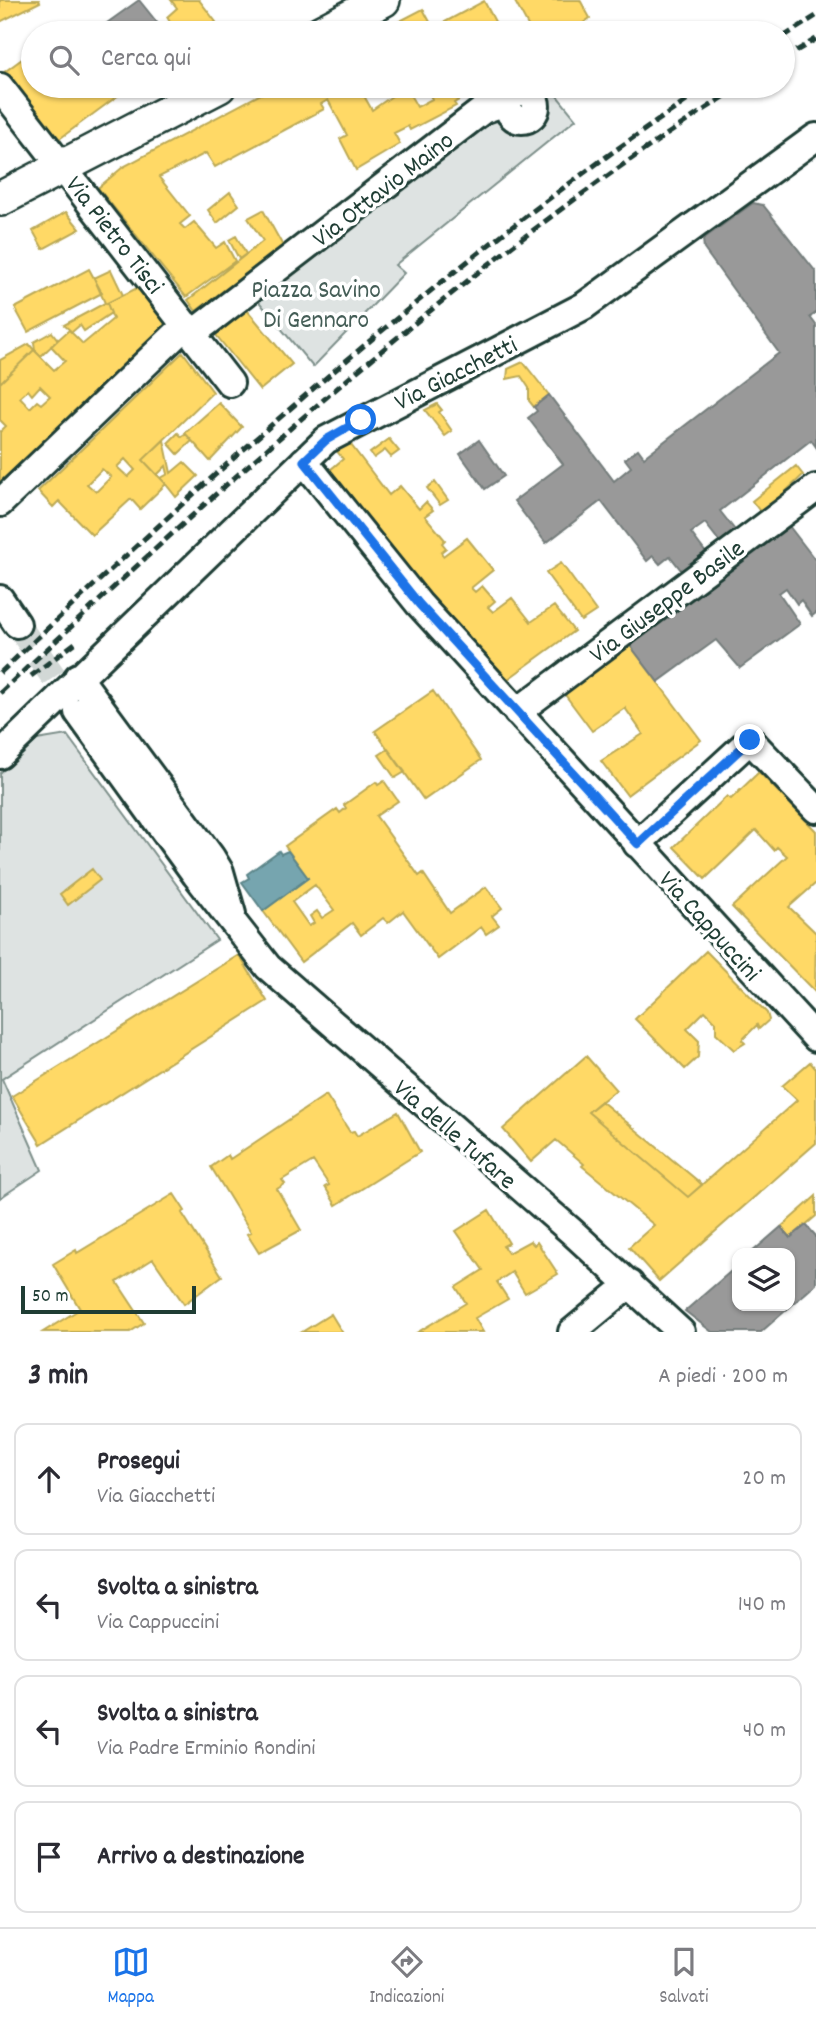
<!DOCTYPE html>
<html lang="it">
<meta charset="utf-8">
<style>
:root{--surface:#fff;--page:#f2f2f3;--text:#2b2b33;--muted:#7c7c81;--line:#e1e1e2;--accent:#1a73e8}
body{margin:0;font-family:Dekko,sans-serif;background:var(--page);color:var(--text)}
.controls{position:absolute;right:21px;bottom:21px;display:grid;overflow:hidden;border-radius:14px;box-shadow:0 2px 5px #0004}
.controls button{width:63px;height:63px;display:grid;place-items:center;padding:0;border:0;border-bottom:2px solid var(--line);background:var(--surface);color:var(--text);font:35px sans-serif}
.scale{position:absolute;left:21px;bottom:18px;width:175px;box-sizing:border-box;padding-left:7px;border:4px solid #1f3d34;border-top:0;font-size:19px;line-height:24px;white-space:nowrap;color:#1f3d34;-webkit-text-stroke:5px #fff;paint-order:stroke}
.stop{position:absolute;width:21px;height:21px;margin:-16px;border:5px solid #1a73e8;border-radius:50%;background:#fff}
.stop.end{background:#1a73e8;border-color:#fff;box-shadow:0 2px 7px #0008}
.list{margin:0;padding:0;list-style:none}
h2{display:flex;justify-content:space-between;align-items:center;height:91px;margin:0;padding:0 28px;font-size:30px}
h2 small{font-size:23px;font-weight:400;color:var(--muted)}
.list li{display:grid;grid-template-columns:46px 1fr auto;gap:21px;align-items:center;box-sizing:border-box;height:112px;margin:0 14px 14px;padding:0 14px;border:2px solid var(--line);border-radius:14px}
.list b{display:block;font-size:26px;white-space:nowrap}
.list p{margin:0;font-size:23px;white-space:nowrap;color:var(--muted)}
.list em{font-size:23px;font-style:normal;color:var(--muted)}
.icon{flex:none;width:38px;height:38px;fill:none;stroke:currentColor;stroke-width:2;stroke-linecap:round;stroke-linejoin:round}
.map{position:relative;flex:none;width:816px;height:1332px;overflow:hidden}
.search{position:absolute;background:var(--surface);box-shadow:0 2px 5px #0004;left:21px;right:21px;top:21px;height:77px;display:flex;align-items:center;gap:18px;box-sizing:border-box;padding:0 24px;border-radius:38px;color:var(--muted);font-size:26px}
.sheet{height:595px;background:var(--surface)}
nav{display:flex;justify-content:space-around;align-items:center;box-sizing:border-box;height:98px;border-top:2px solid var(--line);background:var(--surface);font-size:19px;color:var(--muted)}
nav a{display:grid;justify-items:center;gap:4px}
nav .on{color:var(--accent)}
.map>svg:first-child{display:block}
.green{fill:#dee3e2;stroke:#7e908b;stroke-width:2}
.homes{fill:#ffd966;stroke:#bcaa57;stroke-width:2;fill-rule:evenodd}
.public{fill:#76a5af;stroke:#5c868a;stroke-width:2}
.industry{fill:#999;stroke:#747d7b;stroke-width:2}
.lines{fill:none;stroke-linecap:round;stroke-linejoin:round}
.minor-tunnel{stroke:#d2d8d6;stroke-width:26;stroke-dasharray:26 13;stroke-linecap:butt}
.minor-casing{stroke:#1f3d34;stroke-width:32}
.tertiary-casing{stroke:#1f3d34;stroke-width:38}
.minor{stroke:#fff;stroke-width:26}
.tertiary{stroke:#fff;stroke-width:33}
.rail{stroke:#1f3d34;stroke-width:5;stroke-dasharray:10 5;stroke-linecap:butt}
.route{stroke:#1a73e8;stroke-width:9}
.labels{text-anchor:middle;stroke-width:7;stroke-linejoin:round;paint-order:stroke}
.street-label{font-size:26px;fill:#1f3d34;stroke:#fff}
.park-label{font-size:26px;fill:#455e57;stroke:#fff}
</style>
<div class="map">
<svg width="816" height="1332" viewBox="0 0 816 1332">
<rect width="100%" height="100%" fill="#fff"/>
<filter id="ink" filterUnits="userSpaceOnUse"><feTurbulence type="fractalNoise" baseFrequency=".0143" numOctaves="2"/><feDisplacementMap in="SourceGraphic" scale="14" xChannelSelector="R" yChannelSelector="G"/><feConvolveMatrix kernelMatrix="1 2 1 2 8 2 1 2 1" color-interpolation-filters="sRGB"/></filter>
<g filter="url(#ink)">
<path class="green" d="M545,86H549L576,119L395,265L404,273L313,367L255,297L489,117L523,131L538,125L549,107L542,88Z
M67,735L217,940L2,1079L42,1170L0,1198V773L37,740Z"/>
<path class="homes" d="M0,0H39L40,2L0,22Z
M171,0H199L216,22L201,33H158L171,24L167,17L177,8Z
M514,0H580L590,18L570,33L565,25L557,30L558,33H532Z
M484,1L501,33H451L445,22Z
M423,9L436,33H377Z
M33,51V86H131L58,140L3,73Z
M276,86H362L359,87L372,110L392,96L395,86H405L417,107L432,99L425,86H463L468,95L454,103L456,106L410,130L408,126L394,133L400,144L356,170L340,139L347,135L328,100L321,104L324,109L215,167L206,153L159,177L190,216L180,224L185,229L194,222L216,248L225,242L235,261L186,297L98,188L123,167Z
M479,86H501L481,101L474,88Z
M230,192L239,205L217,223L208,210Z
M263,210L283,246L196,311L188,300L263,241L248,218Z
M66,212L80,229L43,249L33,231Z
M236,236L246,254L239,259L229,240Z
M89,269L102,293L28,332L15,308Z
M111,270L123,295L107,303L111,313L84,331L80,325L72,332L64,325L105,303L94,278Z
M137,288L138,290L141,288L170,327L0,482V432L6,426L0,420V383L34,350L54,370L65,361L51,346L69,330L83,344L113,319L107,303ZM40,386L50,396L41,404L37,401L30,408L20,397L28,390L32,395Z
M247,310L292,364L260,390L216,335Z
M52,332L58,340L41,356L35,350L34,342Z
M29,344L34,350L0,383V360Z
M183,352L213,392L143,460L166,484L140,509L131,499L92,535L59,501L53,507L38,491ZM125,459L135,470L128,477L117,467ZM102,469L111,477L96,492L87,484Z
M523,362L549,395L534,407L529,401V388L521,376L507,379L508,369Z
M219,403L242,427L210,461L185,433Z
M437,404L442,410L439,412L452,431L445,436L425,410Z
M178,433L182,437L186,434L192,441L178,454L168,443Z
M389,439L399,451L391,457L385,450L374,458L370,453Z
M164,440L171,473L184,462L198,476L176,497L161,478L168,474L166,466L157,475L143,460Z
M348,441L389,495L400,486L419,509L426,502L433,510L425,516L445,540L442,543L446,548L441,552L443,556L467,538L493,570L471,588L475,592L482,586L495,601L488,607L493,612L512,598L531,622L554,606L574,631L504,682L391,556L395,554L330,470L343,459L336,450Z
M796,466L803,475L762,514L752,501Z
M435,482L448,500L440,505L427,488Z
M561,563L596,611L581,621L546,573Z
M629,644L701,740L627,795L601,761L643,734L625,708L592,731L563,692Z
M433,691L481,760L424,800L375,731Z
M388,749L405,772L395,778L379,755Z
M759,772L816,831V883L789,907L816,933L815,992L732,907L787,856L777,847L774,850L756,830L705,879L674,847L727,796L731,799Z
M384,781L398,801L376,816L419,876L423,873L450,913L486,887L502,908L492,916L499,925L486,934L481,927L438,959L403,911L388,923L383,918L361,935L352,923L301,962L263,911L308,878L285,846L337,809L340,813L346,808L344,805L376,782L378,785ZM315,885L334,910L322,918L317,911L310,916L314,923L309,926L292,902Z
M92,869L100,880L68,905L60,894Z
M706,951L767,1013L769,1020L759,1029L757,1025L742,1040L745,1043L734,1050L716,1033V1022L705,1011L687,1029L699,1041L698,1057L685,1069L635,1019Z
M239,955L267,1001L41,1144L12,1096Z
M586,1056L616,1090L588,1112L688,1197L797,1100L782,1086L810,1062L816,1069V1143L659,1281L629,1247L654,1225L582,1166L584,1164L556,1140L531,1162L503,1129Z
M326,1095L350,1132L354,1131L357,1136L398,1112L420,1152L336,1205L325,1187L329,1185L313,1161L282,1180L285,1184L277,1189L301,1230L259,1253L247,1234L251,1232L211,1167L228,1155L230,1159Z
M601,1101L698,1181L702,1185L688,1197L588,1112Z
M174,1194L185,1211L182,1213L222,1276L184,1304L153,1259L117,1282L144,1323L130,1332H43L80,1309L53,1264L76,1250L77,1253Z
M816,1196V1216L790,1238L781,1227Z
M489,1210L509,1243L503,1246L508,1253L530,1241L534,1245L537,1242L558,1274L525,1293L512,1272L497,1282L508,1299L475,1318L483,1332H418L466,1303L456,1287L483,1270L456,1231Z
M331,1314L342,1332H302Z"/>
<path class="public" d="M279,851L281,854L288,851L308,878L263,911L242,882L249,878L247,874Z"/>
<path class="industry" d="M139,0L163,30L158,33H93Z
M753,203L763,205L816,272V313L810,317L816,325V447L811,440L720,511L738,534L723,546L705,523L691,533L709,557L685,575L670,556L660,564L653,556L647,561L601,501L546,543L514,501L563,464L528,418L537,411L534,407L549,395L614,481L631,467L625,459L638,449L644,457L779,353L704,249L703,239Z
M479,440L504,476L485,489L460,454Z
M789,526L816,561V613L812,616L801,600L797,604L786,588L779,593L800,624L740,668L716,640L658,682L629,644Z
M806,1225L816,1236V1284L761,1332H712L685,1311L737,1266V1306H790V1253H751L781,1227L790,1238Z"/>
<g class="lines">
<path class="minor-tunnel" d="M17,624L78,712"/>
<defs>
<path id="minor" d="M0,87L230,383
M508 106a14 14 0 1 1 28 0a14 14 0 1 1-28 0Z
M192,334L483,110L509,101
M304,461L419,604L816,1038
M0,503L186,325
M0,599L17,624
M78,677L211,857L220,872L232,914
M78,712L196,875L268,967L571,1231L681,1332
M517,712L816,488
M0,755L326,440L584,306L816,137
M637,844L750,740L816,809
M572,1332L630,1284"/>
<path id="tertiary" d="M320,33L383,0
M0,199L219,86"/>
</defs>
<use href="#minor" class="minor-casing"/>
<use href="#tertiary" class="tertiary-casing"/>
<use href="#minor" class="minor"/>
<use href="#tertiary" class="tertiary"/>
<path class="rail" d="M783,37L816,16
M783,59L816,39
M0,673C223,463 453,255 709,86
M31,676L75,643
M0,693C233,475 470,257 741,86"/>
</g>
</g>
<g class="lines" filter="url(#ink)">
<path class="route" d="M361,420L326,440L304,461L419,604L638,844L750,740"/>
</g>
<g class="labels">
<g class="street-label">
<text transform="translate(382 188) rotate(-38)" y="9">Via Ottavio Maino</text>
<text transform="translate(116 234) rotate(52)" y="9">Via Pietro Tisci</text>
<text transform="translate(455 372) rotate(-27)" y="9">Via Giacchetti</text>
<text transform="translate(666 600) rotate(-37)" y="9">Via Giuseppe Basile</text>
<text transform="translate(711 925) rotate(48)" y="9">Via Cappuccini</text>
<text transform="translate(456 1133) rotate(41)" y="9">Via delle Tufare</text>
</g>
<g class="park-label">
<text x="316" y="297">Piazza Savino<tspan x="316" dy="30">Di Gennaro</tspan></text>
</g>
</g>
</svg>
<div class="controls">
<button><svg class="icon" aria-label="layers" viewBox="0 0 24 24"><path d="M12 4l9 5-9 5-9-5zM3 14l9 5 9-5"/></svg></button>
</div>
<div class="scale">50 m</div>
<div class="stop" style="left:361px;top:420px"></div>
<div class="stop end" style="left:750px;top:740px"></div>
<div class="search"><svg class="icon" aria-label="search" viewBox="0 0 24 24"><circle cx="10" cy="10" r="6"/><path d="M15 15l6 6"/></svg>Cerca qui</div>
</div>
<section class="sheet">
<h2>3 min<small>A piedi · 200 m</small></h2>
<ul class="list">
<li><svg class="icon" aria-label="ahead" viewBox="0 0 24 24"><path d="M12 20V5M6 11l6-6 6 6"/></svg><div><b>Prosegui</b><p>Via Giacchetti</p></div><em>20 m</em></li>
<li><svg class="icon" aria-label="left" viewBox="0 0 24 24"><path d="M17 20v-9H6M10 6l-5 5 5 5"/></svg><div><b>Svolta a sinistra</b><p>Via Cappuccini</p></div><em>140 m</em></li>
<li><svg class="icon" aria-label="left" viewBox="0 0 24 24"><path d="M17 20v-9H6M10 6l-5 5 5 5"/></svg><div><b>Svolta a sinistra</b><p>Via Padre Erminio Rondini</p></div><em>40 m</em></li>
<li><svg class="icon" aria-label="arrive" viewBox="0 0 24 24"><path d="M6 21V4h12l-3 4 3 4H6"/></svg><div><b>Arrivo a destinazione</b></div></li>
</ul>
</section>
<nav>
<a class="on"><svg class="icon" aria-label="map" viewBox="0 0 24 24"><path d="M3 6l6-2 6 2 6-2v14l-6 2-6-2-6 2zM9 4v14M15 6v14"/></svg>Mappa</a>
<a><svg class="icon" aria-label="directions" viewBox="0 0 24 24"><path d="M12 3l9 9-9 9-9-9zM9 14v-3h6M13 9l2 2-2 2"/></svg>Indicazioni</a>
<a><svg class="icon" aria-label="saved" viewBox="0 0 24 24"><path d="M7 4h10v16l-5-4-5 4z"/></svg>Salvati</a>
</nav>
